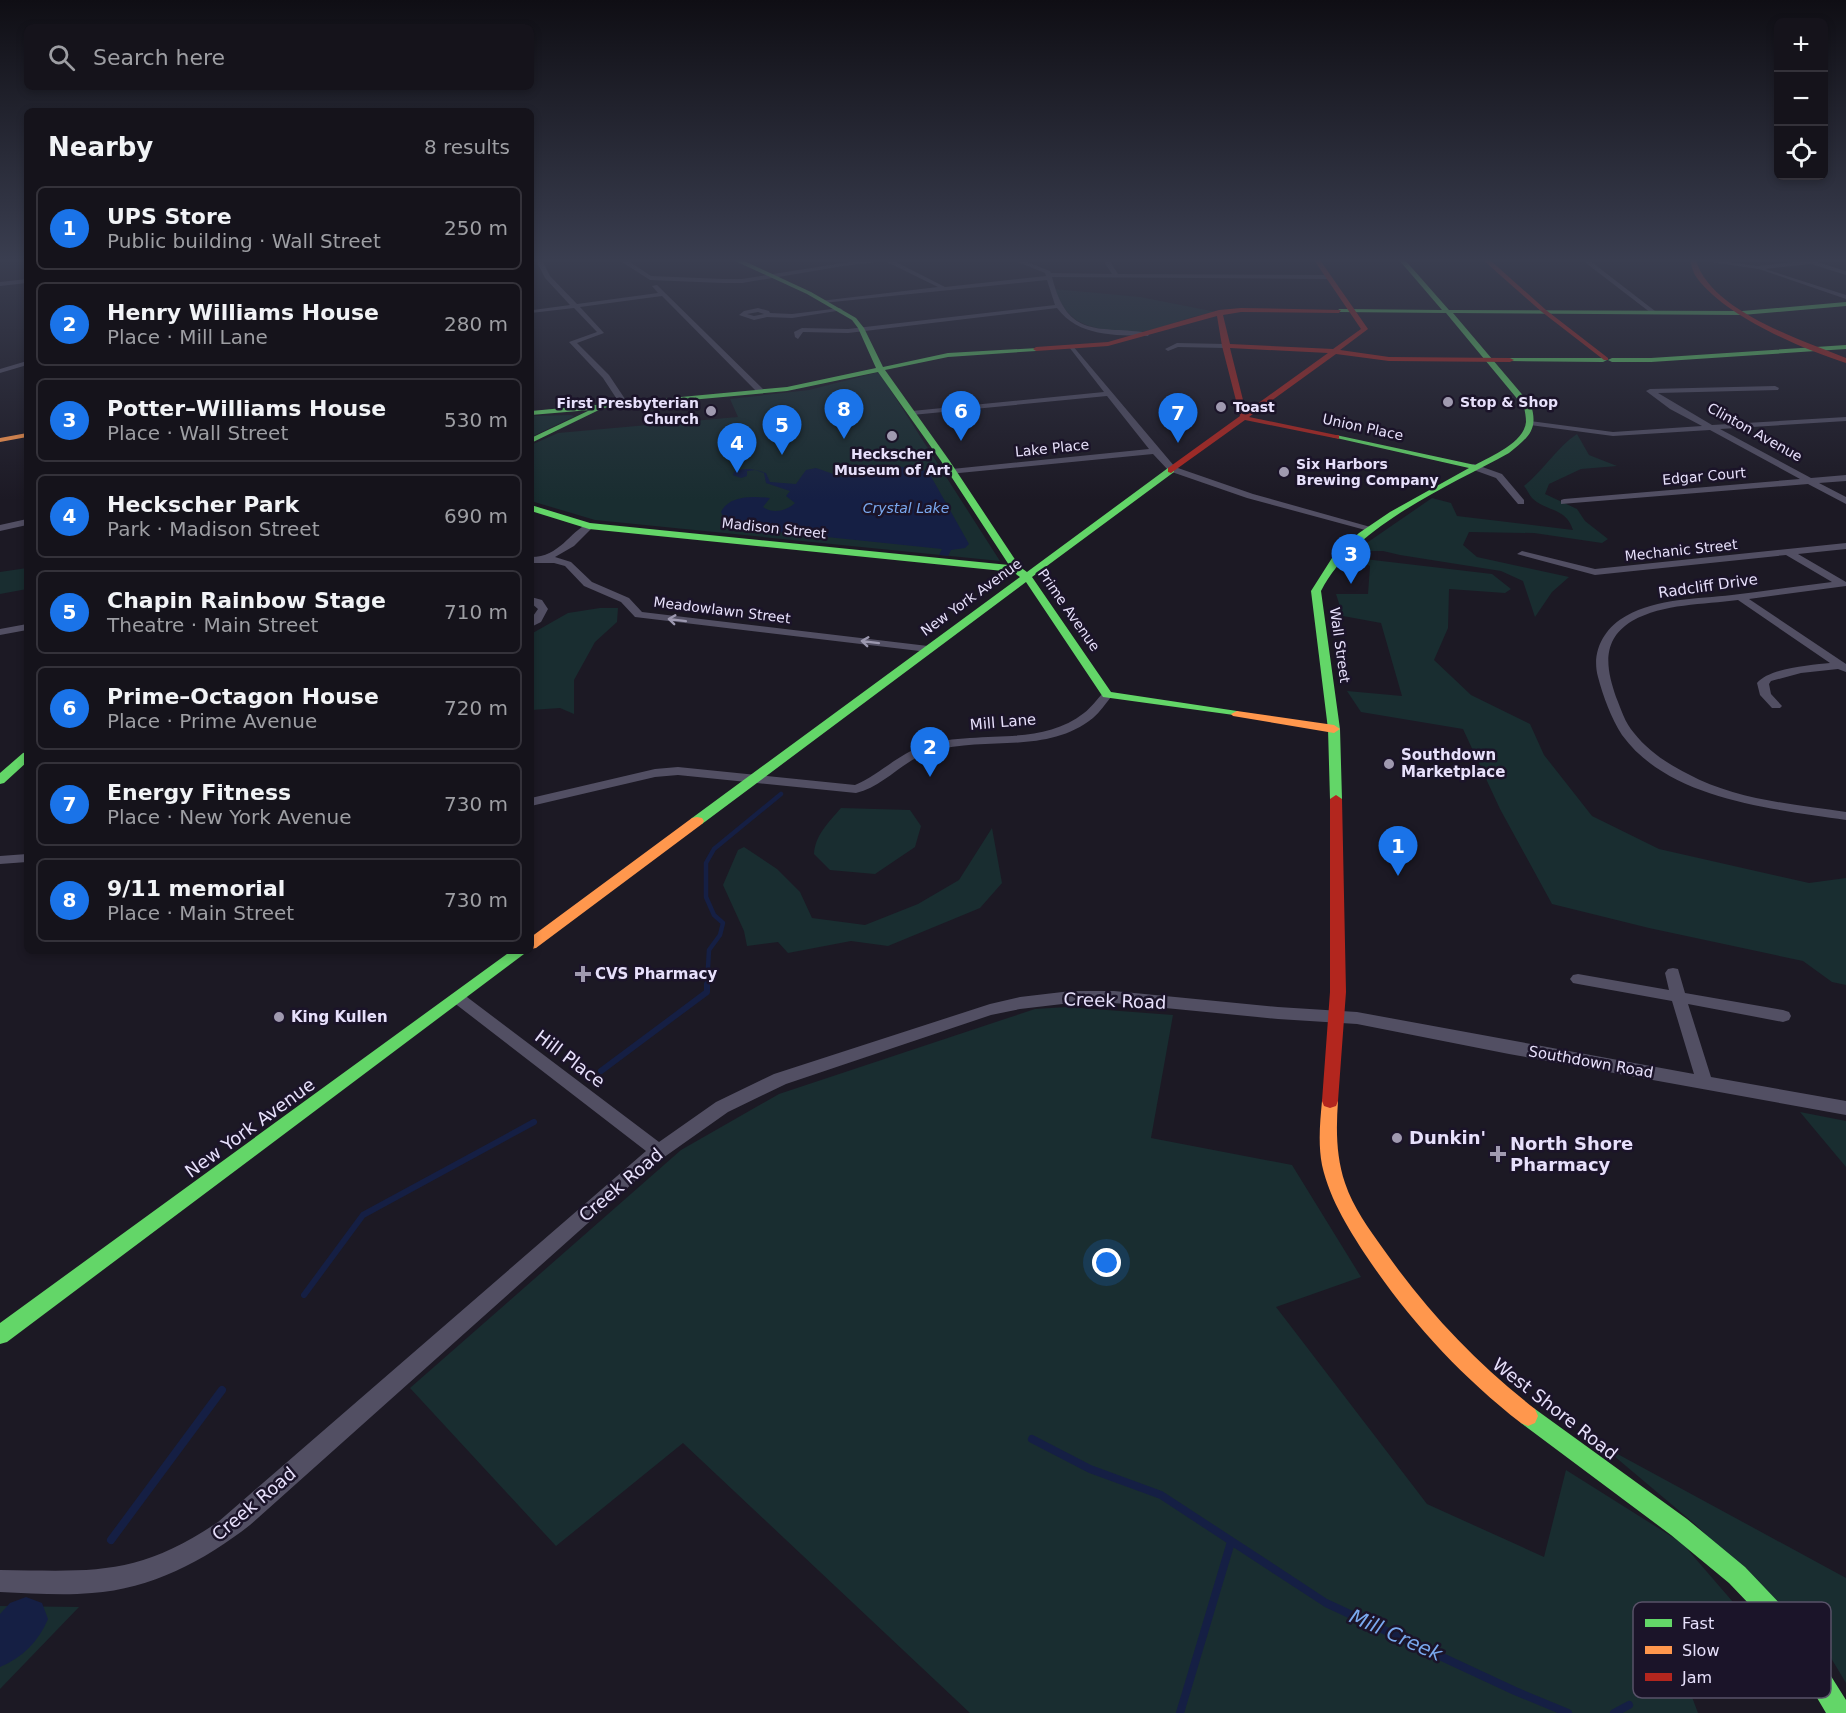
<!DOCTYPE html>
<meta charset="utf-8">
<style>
:root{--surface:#15131b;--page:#222028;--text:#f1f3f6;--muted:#9d9ea3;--line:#34323a;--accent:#1a73e8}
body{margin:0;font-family:"DejaVu Sans",sans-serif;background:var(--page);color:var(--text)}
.controls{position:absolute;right:18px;top:18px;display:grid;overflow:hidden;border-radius:9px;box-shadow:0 3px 9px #0003}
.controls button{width:54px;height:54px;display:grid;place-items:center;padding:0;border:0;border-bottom:2px solid var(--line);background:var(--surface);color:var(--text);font:30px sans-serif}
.you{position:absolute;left:1107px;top:1263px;width:21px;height:21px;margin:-15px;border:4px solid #fff;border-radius:50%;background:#1a73e8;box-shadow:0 0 0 9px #1a73e833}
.badge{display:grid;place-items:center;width:39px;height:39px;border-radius:50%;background:var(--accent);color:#fff;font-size:20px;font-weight:700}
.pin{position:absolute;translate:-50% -50px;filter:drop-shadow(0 2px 3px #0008)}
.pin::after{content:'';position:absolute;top:32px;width:21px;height:18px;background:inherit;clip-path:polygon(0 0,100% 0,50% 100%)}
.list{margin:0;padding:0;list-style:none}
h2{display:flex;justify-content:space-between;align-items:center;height:78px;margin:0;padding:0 24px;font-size:26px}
h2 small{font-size:20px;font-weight:400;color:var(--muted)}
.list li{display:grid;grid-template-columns:39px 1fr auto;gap:18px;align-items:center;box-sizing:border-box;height:84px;margin:0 12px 12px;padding:0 12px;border:2px solid var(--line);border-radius:9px}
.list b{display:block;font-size:22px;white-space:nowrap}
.list p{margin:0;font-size:20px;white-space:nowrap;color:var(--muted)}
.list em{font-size:20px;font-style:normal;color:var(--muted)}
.icon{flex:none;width:33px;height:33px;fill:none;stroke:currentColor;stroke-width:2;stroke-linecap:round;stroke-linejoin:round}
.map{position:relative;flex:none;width:1846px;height:1713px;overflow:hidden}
.search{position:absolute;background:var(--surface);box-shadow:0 3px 9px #0003;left:24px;top:24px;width:510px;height:66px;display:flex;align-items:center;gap:15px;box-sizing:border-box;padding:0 21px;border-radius:9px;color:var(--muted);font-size:22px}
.panel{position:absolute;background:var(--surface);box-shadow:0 3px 9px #0003;left:24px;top:108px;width:510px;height:846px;border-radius:9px}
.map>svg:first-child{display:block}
.green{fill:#192d30}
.water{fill:#151f44}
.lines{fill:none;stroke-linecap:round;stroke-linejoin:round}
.stream-far2{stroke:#151f44;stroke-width:4.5}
.stream-far1{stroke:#151f44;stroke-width:6}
.stream{stroke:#151f44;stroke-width:8}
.river{fill:#151f44;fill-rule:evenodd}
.street{fill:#524f63;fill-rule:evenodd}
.fast{fill:#63d668;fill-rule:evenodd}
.slow{fill:#ff974d;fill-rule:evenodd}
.jam{fill:#b3261e;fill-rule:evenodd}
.oneway{stroke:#9c98af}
.poi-dot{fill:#a09ab0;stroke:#1b1429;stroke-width:2}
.labels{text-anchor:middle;stroke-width:5;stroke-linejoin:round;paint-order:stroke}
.far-poi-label{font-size:14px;font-weight:bold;fill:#e7e0fb;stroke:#1b1429;text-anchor:start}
.far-street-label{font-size:14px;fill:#e7e0fb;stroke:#1b1429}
.far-water-label{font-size:14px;font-style:italic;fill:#7aa9ef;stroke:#1b1429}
.street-label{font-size:15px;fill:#e7e0fb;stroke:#1b1429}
.poi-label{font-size:15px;font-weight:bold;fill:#e7e0fb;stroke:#1b1429;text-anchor:start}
.near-street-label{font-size:18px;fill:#e7e0fb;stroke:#1b1429}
.near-poi-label{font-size:18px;font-weight:bold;fill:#e7e0fb;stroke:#1b1429;text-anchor:start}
.near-water-label{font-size:20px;font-style:italic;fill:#7aa9ef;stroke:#1b1429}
.key{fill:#1b1429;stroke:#585168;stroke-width:1.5}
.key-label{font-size:16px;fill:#e7e0fb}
</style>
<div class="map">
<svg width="1846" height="1713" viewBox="0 0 1846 1713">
<rect width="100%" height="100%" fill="#1c1924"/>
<path class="green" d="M1054,289L1140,297L1216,312C1192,315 1171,325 1148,331C1137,333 1126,332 1115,331C1082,327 1067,320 1054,289Z
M879,372L1000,561L595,520L531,501V445L558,433L738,417L730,399L809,390Z
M571,415L574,416L573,417L531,437V416Z
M1577,434L1589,455L1617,466L1581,469L1549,484L1545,494L1577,509L1585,521L1608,539L1602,543L1534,533L1469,532L1463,545L1477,557L1569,577L1552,592L1535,617L1523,581L1501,571L1400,555L1383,551H1355L1432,498L1451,503L1457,516L1573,530C1566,507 1546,512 1532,498C1529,495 1527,489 1524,486C1544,470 1556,448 1577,434Z
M1356,558L1492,574L1511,589L1505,593L1449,589L1448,628L1434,660L1471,695L1530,724L1544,755L1592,816L1659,849L1809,883L1846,878V985L1832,982L1803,961L1649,928L1552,904L1500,809L1463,729L1361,712L1347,691L1402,696L1381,623L1343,616L1336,594H1368L1370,566Z
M27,568V589L0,594V572Z
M600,608H618L617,622L595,642L574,680V714L560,708L531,710V634L568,613Z
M841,808L910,810L921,826L915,847L875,874L830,870L814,854C815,835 829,822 841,808Z
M992,828L1002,883L980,908L888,946L851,941L788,953L778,942L747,946L744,931L723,885L738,850L744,847L777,869L800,892L812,918L865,925L918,904L959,880Z
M1067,1007L1173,1015L1151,1138L1292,1165L1361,1277L1276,1307L1427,1504L1544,1557L1566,1470L1682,1543L1771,1646L1672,1644L1698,1713H970L683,1443L556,1546L410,1388L681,1150L779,1094L1035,1009Z
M1800,1112L1846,1121V1167Z
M1601,1445L1846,1578V1683L1831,1658L1696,1525Z
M0,1606L79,1607L0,1689Z"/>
<path class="water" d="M896,466L928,471L969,544L965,548L951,550L948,556L939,555L942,549L749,529L726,522L721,512C729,495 753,496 770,498L763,507C772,514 787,511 795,503L786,496L790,491L766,483L764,473L755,470L747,471V476L741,478L733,475L734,472C744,467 755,469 766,473L770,482L796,484L806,470L816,468L842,477Z"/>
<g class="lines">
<path class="stream-far2" d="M707,985L709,950L720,935L723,923L714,915L706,897V863L714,849L781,794"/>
<path class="stream-far1" d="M601,1071L707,992V984
M304,1295L363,1215L534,1122"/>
<path class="stream" d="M1032,1439L1090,1469L1161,1495L1326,1603L1515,1691L1568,1713
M111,1540L222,1390
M1180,1713L1231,1542
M1614,1713L1629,1705"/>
<path class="river" d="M26,1597L42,1603L48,1619C39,1641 22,1658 0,1667V1614L10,1603Z"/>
<path class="street" d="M536,260H542L550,276L577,304L658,293L652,286L657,285L765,391L758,393L662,296L580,307L604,333L577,343L609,375L629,405L622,407L603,378L569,342L597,332L574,308L531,313L533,310L570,305L545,278Z
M619,260H627L651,276L723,279H742L862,260H892L945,287L1046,276L1045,273L1013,260H1022L1050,271L1051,273L1112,274L1103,260H1109L1118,274L1328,275L1331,277L1328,279L1052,277C1068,341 1099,325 1150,333L1148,336C1114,335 1079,337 1057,308L848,333L803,332L798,339L795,337L794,332L802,328L848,329L1055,305L1047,280L823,303L820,301L938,287L885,261L843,266L742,283H723L650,280Z
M1582,260H1589L1655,311V313H1651Z
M1697,260H1715L1757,266L1811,260L1846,271V275L1811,264L1765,269L1846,295V299L1759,269Z
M27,279V283L0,286V282Z
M758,308L769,311L770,313L792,314L840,308L843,310L792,318L767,317L754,320L739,315L744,311ZM758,312L764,314L754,316L747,314Z
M1177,343L1225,344L1228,346L1225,348L1178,347L1168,351L1165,349Z
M1072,345L1175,467L1253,494L1374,528L1369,531L1247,498L1169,471L1153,454L949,474V470L952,469L1149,449L1107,396L912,415L908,413L912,411L1104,392L1069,347Z
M27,361V365L0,373V369Z
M1775,386L1779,388L1778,390L1658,393L1712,425L1846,417V421L1720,429L1811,478L1846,475V481L1819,483L1846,497V504L1808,484L1561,504V500L1564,499L1800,479L1710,430L1613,436L1530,425L1526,423L1530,421L1613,432L1702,426L1670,409L1646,391L1650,389Z
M1474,464L1502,474L1524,500V504H1518L1496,478L1471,469V465Z
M27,519V525L0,531V525Z
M589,523L594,526L574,546L555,557L571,562L592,582L629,598L642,612L928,646L933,649L928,652L635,617L621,602L584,586L565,566L554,563H531V557C560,557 569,532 589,523Z
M1846,543V549L1798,554L1846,582V586L1749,599L1846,664V672L1838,669L1801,673L1771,681L1769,684L1771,694L1782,706L1780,708H1772L1760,695L1757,683C1769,668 1811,665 1830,663L1738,600C1703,605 1664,603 1632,621C1601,640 1606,668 1616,697C1621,709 1625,723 1634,733C1648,751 1668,764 1688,774C1736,800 1793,804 1846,812V820C1773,809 1669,800 1622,735C1611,718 1603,696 1598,677C1591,652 1604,628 1626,616C1658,598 1697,599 1732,595C1766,591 1798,586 1832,582L1786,555L1595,575L1517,554L1522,551L1595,569Z
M531,597L542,600L548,609L541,622L531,627V619L538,609L531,603Z
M27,624V630L0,635V629Z
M1107,692L1111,693V697C1105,704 1100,712 1093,718C1047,755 985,736 932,751C904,759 885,786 856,793L678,775L655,777L531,806V798L655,769L678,767L855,785C879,775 898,754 923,746C975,728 1038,749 1084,713C1091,708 1097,699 1103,693Z
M27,854V862L0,864V856Z
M1673,968L1678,969L1685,993L1783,1010L1789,1012L1791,1016L1789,1020L1783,1022L1688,1004L1711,1077L1846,1101V1115L1509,1054L1357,1024L1278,1019L1114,1003H1071L1020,1009L991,1015L786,1084L728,1112L653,1165L250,1525C204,1561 151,1589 92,1593C61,1596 31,1593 0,1592V1570C93,1571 137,1577 218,1522L646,1151L453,1002L450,998L453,994H463L659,1142L716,1102L774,1074L990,1004L1020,997L1071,991H1114L1278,1007L1357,1012L1694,1074L1672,1001L1578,984L1573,983L1570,979L1573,975L1578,974L1669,990L1665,973L1668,969Z"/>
<path class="fast" d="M733,260H742L811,292L856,318L864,328L883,367L948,353L1038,348L1036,351L948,357L885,370L949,460L1020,567L1027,572L1168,468H1174V472L1032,577L1111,692L1237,711L1243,714L1241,716L1103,697L1026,582L702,824H692L690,821L692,818L1020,577L1013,572L589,529L531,511V505L590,523L1009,565L941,461L878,372L787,391L603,408L531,443V438L590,410L531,415V411L787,387L876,368L858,328L852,320L807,294Z
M1399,260H1405L1449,310L1742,311L1846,302V306L1742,315L1453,313L1531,405C1539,431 1527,438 1509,453C1447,487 1354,526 1321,591L1340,729L1342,799L1336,803L1330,799L1328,729L1311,591L1332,558L1359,533L1390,512L1469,468L1332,437L1336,435L1475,465C1491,456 1524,443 1526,422C1526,417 1525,412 1524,407L1446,313L1337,312L1339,309L1442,310Z
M1846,345V349L1651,362H1612L1608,360L1612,358H1651Z
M1510,358H1603L1607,360L1603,362L1508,361V359Z
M27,752V762L4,783L0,784V773L23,753Z
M511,951H528L7,1342L0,1344V1323Z
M1528,1406L1535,1409L1687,1519L1745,1567L1787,1611L1807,1638L1846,1700V1713H1826L1791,1654L1771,1627L1729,1583L1671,1535L1521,1423L1518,1416L1521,1409Z"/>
<path class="slow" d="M27,433V437L0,442V438Z
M1237,711L1334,725L1340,729L1334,733L1233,716L1231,714Z
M697,817L702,818L704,821L702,824L536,948L531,949V937L692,818Z
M1330,1094L1336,1096L1338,1101C1336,1129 1336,1156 1345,1183C1353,1207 1369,1229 1384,1250C1427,1311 1476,1363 1535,1409L1538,1416L1535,1423L1528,1426L1521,1423C1462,1377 1413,1324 1371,1263C1351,1233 1330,1201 1322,1165C1318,1144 1320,1122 1322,1101L1324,1096Z"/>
<path class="jam" d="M1314,260H1320L1368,329L1340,350L1389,357L1510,358L1514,360L1510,362L1389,361L1336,354L1249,417L1336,435H1339V439L1245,420L1171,473L1168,472V468L1240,416L1222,346L1217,316L1108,346L1036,351L1033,349L1036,347L1108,342L1219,310L1241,308L1341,310L1339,313L1241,312L1223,315L1230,344L1333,349L1361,329ZM1230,348L1328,353L1246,412Z
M1483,260H1490L1546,310L1608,358V360H1604L1542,312Z
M1690,260H1696C1710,311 1802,340 1846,358V363C1802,349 1725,316 1697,278C1693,273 1692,267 1690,260Z
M1336,795L1342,799L1346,992L1338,1101L1336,1106L1330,1108L1324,1106L1322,1101L1330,992V799Z"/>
</g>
<defs><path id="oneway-shaft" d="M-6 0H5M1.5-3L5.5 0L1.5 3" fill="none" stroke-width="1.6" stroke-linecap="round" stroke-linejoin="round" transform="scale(1.5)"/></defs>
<g class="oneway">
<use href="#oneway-shaft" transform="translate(677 620) rotate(-173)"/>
<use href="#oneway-shaft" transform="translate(870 642) rotate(-173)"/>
</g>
<linearGradient id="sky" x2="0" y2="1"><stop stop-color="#0f0e14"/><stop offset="0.52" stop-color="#3a3e50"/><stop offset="1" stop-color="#3a3e50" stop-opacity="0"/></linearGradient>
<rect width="1846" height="500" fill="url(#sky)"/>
<g class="poi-dot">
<circle cx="1448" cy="402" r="6"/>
<circle cx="1221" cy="407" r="6"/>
<circle cx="711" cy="411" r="6"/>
<circle cx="892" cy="436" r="6"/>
<circle cx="1284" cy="472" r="6"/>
<circle cx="1389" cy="764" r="6"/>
<path d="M580 965h6v6h6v6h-6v6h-6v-6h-6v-6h6z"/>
<circle cx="279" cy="1017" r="6"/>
<circle cx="1397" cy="1138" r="6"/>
<path d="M1495 1145h6v6h6v6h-6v6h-6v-6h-6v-6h6z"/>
</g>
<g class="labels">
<g class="far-poi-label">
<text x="1460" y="407">Stop &amp; Shop</text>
<text x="699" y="408" text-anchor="end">First Presbyterian<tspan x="699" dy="16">Church</tspan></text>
<text x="1233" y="412">Toast</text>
<text x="892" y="459" text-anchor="middle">Heckscher<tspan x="892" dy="16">Museum of Art</tspan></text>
<text x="1296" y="469">Six Harbors<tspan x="1296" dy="16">Brewing Company</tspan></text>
</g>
<g class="far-street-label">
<text transform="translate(1363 427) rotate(12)" y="5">Union Place</text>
<text transform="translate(1755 432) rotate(29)" y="5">Clinton Avenue</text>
<text transform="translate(1052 448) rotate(-6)" y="5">Lake Place</text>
<text transform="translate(1704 476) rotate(-5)" y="5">Edgar Court</text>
<text transform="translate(774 528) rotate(6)" y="5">Madison Street</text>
<text transform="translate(1681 550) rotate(-6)" y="5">Mechanic Street</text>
<text transform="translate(971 597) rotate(-36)" y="5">New York Avenue</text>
<text transform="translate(722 610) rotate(7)" y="5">Meadowlawn Street</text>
<text transform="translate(1069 610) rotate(55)" y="5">Prime Avenue</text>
<text transform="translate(1340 645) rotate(82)" y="5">Wall Street</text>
</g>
<g class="far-water-label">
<text x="906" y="513">Crystal Lake</text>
</g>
<g class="street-label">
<text transform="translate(1708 586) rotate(-8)" y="5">Radcliff Drive</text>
<text transform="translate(1003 722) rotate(-5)" y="5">Mill Lane</text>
<text transform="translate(1591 1062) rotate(10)" y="5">Southdown Road</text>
</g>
<g class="poi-label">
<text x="1401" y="760">Southdown<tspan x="1401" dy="17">Marketplace</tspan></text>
<text x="595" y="979">CVS Pharmacy</text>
<text x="291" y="1022">King Kullen</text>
</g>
<g class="near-street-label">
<text transform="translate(1115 1001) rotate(2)" y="6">Creek Road</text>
<text transform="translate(570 1059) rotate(37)" y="6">Hill Place</text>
<text transform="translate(250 1128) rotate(-36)" y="6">New York Avenue</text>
<text transform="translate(621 1185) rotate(-40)" y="6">Creek Road</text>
<text transform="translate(1555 1409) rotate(38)" y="6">West Shore Road</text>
<text transform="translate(254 1504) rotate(-40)" y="6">Creek Road</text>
</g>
<g class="near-poi-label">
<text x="1409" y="1144">Dunkin'</text>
<text x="1510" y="1150">North Shore<tspan x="1510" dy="21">Pharmacy</tspan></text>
</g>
<g class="near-water-label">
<text transform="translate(1396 1635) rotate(24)" y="7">Mill Creek</text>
</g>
</g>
<rect x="1633" y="1602" width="198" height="96" rx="9" class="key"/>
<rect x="1645" y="1619" width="27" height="8" fill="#63d668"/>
<rect x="1645" y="1646" width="27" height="8" fill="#ff974d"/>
<rect x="1645" y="1673" width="27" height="8" fill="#b3261e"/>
<g class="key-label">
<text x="1682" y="1629">Fast</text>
<text x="1682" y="1656">Slow</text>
<text x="1682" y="1683">Jam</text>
</g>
</svg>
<div class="controls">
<button>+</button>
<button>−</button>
<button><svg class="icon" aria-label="locate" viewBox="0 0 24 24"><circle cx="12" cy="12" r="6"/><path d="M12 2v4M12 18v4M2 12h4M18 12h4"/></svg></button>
</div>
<div class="you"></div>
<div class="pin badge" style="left:1398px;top:876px">1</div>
<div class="pin badge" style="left:930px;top:777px">2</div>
<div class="pin badge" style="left:1351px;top:584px">3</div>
<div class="pin badge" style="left:737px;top:473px">4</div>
<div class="pin badge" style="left:782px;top:455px">5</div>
<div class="pin badge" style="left:961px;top:441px">6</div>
<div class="pin badge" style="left:1178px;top:443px">7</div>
<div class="pin badge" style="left:844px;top:439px">8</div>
<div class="search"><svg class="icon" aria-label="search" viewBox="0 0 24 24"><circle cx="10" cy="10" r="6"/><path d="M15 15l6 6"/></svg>Search here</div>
<section class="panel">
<h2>Nearby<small>8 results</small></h2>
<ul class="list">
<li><span class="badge">1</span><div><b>UPS Store</b><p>Public building · Wall Street</p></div><em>250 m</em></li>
<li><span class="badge">2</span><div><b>Henry Williams House</b><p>Place · Mill Lane</p></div><em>280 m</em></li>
<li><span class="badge">3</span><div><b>Potter–Williams House</b><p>Place · Wall Street</p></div><em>530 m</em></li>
<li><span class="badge">4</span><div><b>Heckscher Park</b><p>Park · Madison Street</p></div><em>690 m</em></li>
<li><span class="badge">5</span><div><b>Chapin Rainbow Stage</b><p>Theatre · Main Street</p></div><em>710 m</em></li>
<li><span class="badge">6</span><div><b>Prime–Octagon House</b><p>Place · Prime Avenue</p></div><em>720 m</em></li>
<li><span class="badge">7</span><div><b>Energy Fitness</b><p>Place · New York Avenue</p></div><em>730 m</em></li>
<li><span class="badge">8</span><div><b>9/11 memorial</b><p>Place · Main Street</p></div><em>730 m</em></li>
</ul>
</section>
</div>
